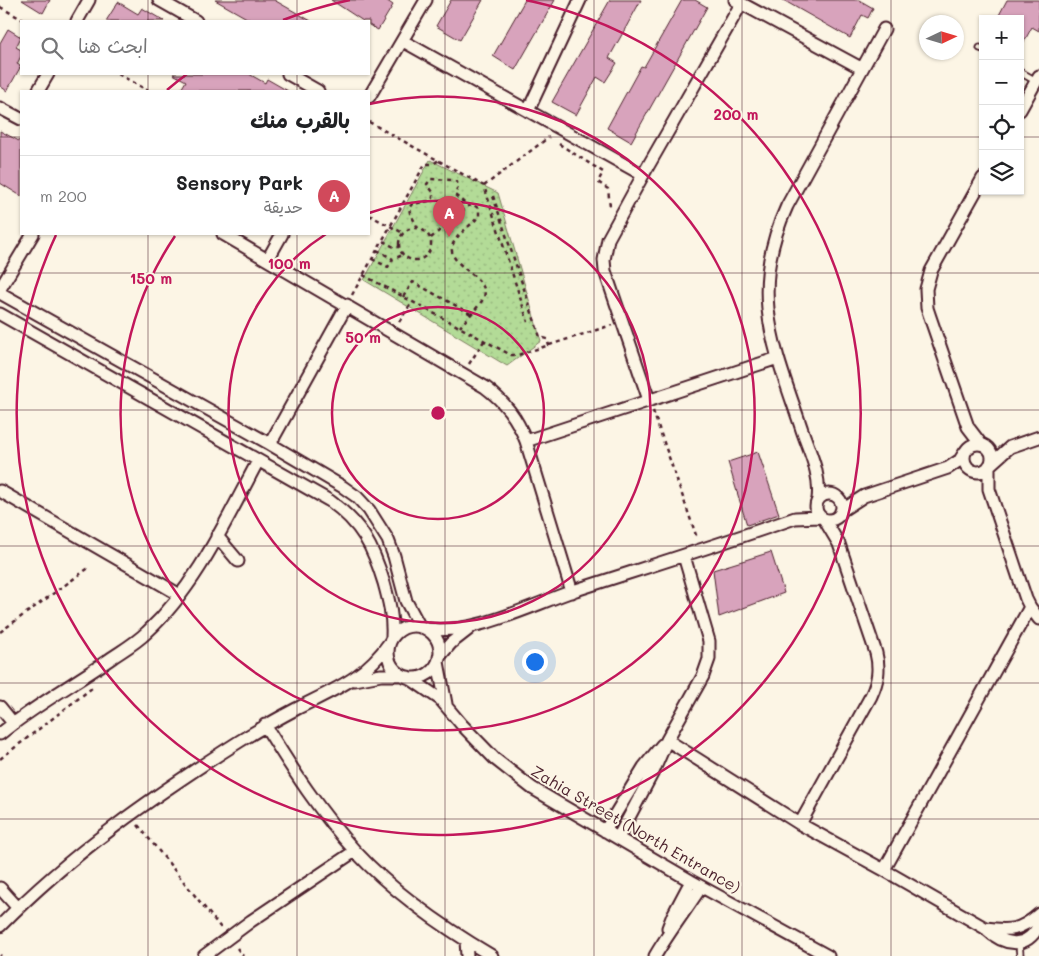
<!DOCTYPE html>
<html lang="ar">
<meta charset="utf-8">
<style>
:root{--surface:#fff;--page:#f6f6f6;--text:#202124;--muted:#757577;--line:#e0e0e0;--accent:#d1495b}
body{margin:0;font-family:Mali,"Playpen Sans Arabic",sans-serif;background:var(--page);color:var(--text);direction:rtl}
.controls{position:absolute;right:15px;top:15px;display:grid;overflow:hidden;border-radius:0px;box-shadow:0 1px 4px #0004}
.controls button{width:45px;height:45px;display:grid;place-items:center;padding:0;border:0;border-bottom:1px solid var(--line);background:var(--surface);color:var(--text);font:25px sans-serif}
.compass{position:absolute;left:919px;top:15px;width:45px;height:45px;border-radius:50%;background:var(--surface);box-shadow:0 1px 4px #0004;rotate:86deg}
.you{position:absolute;left:534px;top:661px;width:18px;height:18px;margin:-12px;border:4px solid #fff;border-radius:50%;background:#1a73e8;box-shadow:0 0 0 8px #1a73e833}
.badge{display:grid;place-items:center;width:32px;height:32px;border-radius:50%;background:var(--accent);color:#fff;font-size:16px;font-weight:700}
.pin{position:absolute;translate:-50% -41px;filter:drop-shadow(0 1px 2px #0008)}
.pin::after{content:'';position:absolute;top:26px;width:18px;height:15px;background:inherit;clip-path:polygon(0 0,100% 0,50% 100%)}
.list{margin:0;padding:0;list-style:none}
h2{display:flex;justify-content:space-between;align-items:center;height:65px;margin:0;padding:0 20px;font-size:21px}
h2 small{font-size:16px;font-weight:400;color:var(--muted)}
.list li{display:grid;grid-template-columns:32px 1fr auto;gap:15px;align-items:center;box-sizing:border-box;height:80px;padding:0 20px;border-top:1px solid var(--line)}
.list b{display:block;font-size:19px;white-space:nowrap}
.list p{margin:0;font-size:16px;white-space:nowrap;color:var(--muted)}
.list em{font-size:16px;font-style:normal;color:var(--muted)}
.icon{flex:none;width:28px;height:28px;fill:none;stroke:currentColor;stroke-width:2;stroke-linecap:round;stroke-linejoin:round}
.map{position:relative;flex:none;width:1039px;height:956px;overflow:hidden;direction:ltr}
.search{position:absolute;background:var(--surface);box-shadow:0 1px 4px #0004;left:20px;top:20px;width:350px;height:55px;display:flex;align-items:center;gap:12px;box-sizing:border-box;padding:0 18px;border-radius:0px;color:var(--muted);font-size:19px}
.panel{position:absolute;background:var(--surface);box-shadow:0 1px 4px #0004;left:20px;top:90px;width:350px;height:145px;border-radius:0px;direction:rtl}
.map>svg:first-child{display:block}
.park{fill:url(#park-dots);stroke:#7e7d61}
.building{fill:#d8a3bc;stroke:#4a1f2b}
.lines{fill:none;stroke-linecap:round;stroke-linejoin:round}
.service-casing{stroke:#4a1f2b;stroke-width:9}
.minor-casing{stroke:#4a1f2b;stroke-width:15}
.path{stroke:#4a1f2b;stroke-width:2.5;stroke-dasharray:4 4;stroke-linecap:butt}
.service{stroke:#fcf5e5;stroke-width:5.5}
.minor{stroke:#fcf5e5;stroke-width:11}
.grid{fill:none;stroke:#4a1f2b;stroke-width:1;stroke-opacity:0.55}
.ring{fill:none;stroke:#c2185b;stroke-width:2.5}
.labels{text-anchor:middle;stroke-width:4;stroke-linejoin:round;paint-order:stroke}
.street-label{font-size:16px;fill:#4a1f2b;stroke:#fcf5e5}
.centre{fill:#c2185b;stroke:#fcf5e5;stroke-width:2.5}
.ring-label{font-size:15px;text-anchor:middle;font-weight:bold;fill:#c2185b;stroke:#fcf5e5;stroke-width:4;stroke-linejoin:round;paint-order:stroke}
</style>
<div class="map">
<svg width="1039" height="956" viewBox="0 0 1039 956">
<defs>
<pattern id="park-dots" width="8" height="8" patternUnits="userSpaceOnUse" patternTransform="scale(1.25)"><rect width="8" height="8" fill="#b3db97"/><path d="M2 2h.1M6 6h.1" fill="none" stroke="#9bbc82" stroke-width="1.8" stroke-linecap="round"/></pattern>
</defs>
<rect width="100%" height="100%" fill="#fcf5e5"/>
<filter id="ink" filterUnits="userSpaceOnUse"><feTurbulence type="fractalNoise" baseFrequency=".02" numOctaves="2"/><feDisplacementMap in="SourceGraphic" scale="10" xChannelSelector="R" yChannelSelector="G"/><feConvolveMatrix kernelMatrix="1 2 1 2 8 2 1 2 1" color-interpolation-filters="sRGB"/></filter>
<g filter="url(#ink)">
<path class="park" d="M430,160L498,193L541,341L507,366L364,280Z"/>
<path class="building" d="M22,0H50L43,13Z
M215,0H274L311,21H252Z
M331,0H386L393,5L378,30L369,25V21H363Z
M451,0H483L460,40L436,26Z
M525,0H555L515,70L493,56Z
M610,0H641L609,58L617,63L605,82L597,77L576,115L552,102Z
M682,0H695L707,7L631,142L607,128L641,66L644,67Z
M783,0H859L873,8L868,18L862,15L850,38Z
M1007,0H1039V31L1032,27L1020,49V19H997Z
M118,2L138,14L142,8L164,21H106Z
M8,29L21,37L16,47L21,50V56L17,64L21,66L7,91L0,86V43Z
M173,74H249L265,83L267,79L288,91H180L186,81Z
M0,131L21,142V196L0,183Z
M758,452L779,514L747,525L728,462Z
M771,552L784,593L719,617L713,570Z"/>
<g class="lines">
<defs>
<path id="service" d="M980,48L983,49
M1020,72L1036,81
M1019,942L1020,956"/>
<path id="minor" d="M159,0L196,21
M735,0L861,68
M77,21L89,0
M403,41L643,175
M288,74L318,91
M38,91L48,74
M369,97L426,0
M0,108L21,119
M1020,110L1039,76
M528,111L580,0
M223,234L485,387C505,402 517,418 526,441L572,592
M268,259L282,234
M0,289L33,234
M0,293L270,444L343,487L357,497L369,510L388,540L394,556L406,601L420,627
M0,314L330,501C362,524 373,547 384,583C389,601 393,617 392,636
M649,400L605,271L604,260L608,239L643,175L741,4
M526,441L778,358
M270,444L347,305
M981,444L968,427L930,317L927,308L926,289L931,271L983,178
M964 458a14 14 0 1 1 28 0a14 14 0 1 1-28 0Z
M991,464L1010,447L1039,437
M989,466V489L1026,599L1030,607L1039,619
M0,491L180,595
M816 507a13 13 0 1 1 26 0a13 13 0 1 1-26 0Z
M818,499C821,476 811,455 803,433C775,349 747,293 787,206L884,29
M841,511L864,496L948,468L960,460L965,452
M217,536L238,561
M388 652a26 26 0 1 1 52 0a26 26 0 1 1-52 0Z
M427,629C474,635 529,606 573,591C647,567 721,544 795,518L820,517
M439,657L451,643L469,629
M438,662L446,704
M408,677L440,699L462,725L495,759L532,788L691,881L828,956
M355,680L381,675H402
M0,707L13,723
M265,725C292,769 321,814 356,852C395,894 443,927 492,956
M0,734C35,705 76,683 113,657C125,649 137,642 147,632C197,586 226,520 258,461
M667,740L800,824L884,870L985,928C1003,945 1026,951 1039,925
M800,824L871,696C878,681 880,669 876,653L839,544L824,519
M605,831L644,767L662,745
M618,838L653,772L667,740L703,676L709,659V641L684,556
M884,870L1030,607
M0,888L18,908
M0,926C71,853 155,795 240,741C258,730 277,719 296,709C335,689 364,679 390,642
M668,928L673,915L691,881
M985,928C1009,931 1020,931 1039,914
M466,941L467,956
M204,956L251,921L355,851
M655,956C669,932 686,910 701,887"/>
</defs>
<use href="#service" class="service-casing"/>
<use href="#minor" class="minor-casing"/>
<path class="path" d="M0,7L25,21
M118,74L149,91
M369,122L484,186L528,322
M559,144L603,172L598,182L608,189L610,206
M484,186L549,137
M493,196L540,337L547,339L549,346
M369,215L403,233
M399 244a16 16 0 1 1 32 0a16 16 0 1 1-32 0Z
M418,228L410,213L409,208L412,204L429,201L433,198V192L427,184L431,179L452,180L457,182L458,187L455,195L468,206
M431,238L468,206L474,205L479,209V216C472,225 458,233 453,244C444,266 491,276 484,297C480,306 466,319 460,327
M383,241L394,247H399
M377,250L393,259
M372,259L388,267L393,259L403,255
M363,275L511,355H518L612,325
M352,295L425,164H433L439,160
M403,297L413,282L471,314
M399,322L412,302
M469,364L484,341
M653,411L697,538
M0,632L90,567
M0,759L92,688
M138,825L221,928
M237,948L243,956
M0,955L1,956"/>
<use href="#service" class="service"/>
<use href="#minor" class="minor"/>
</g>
</g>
<path class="grid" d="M148,0V21M297,0V21M445,0V956M594,0V956M742,0V956M891,0V956M148,74V91M297,74V91M0,137H21M369,137H983M1020,137H1039M148,234V956M297,234V956M0,273H1039M0,410H1039M0,546H1039M0,683H1039M0,819H1039"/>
<g class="ring">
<circle cx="438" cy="413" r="106"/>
<path d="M369 213A211 211 0 1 1 326 234"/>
<path d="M369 104A317 317 0 1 1 175 236"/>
<path d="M167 90A422 422 0 0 1 187 74M283 20A422 422 0 0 1 350 0M526 0A422 422 0 1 1 56 235"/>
</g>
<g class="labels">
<g class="street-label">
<text transform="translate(636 829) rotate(30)" y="6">Zahia Street (North Entrance)</text>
</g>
</g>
<circle cx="438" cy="413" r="8" class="centre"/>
<g class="ring-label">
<text x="736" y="120">200 m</text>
<text x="289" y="269">100 m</text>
<text x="151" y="284">150 m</text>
<text x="363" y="343">50 m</text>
</g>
</svg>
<div class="controls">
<button>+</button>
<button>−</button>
<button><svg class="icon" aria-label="locate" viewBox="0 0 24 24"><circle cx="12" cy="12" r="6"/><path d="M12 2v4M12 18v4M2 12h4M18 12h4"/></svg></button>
<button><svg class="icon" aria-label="layers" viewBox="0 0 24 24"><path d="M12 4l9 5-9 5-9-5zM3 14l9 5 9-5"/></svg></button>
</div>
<svg class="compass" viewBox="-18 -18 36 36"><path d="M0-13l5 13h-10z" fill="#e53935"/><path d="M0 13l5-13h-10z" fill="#757577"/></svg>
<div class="you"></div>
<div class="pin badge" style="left:449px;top:237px">A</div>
<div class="search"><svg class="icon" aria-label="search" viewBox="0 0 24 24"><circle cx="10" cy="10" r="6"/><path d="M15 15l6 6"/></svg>ابحث هنا</div>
<section class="panel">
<h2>بالقرب منك<small></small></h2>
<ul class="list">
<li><span class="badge">A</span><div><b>Sensory Park</b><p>حديقة</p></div><em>200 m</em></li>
</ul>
</section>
</div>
